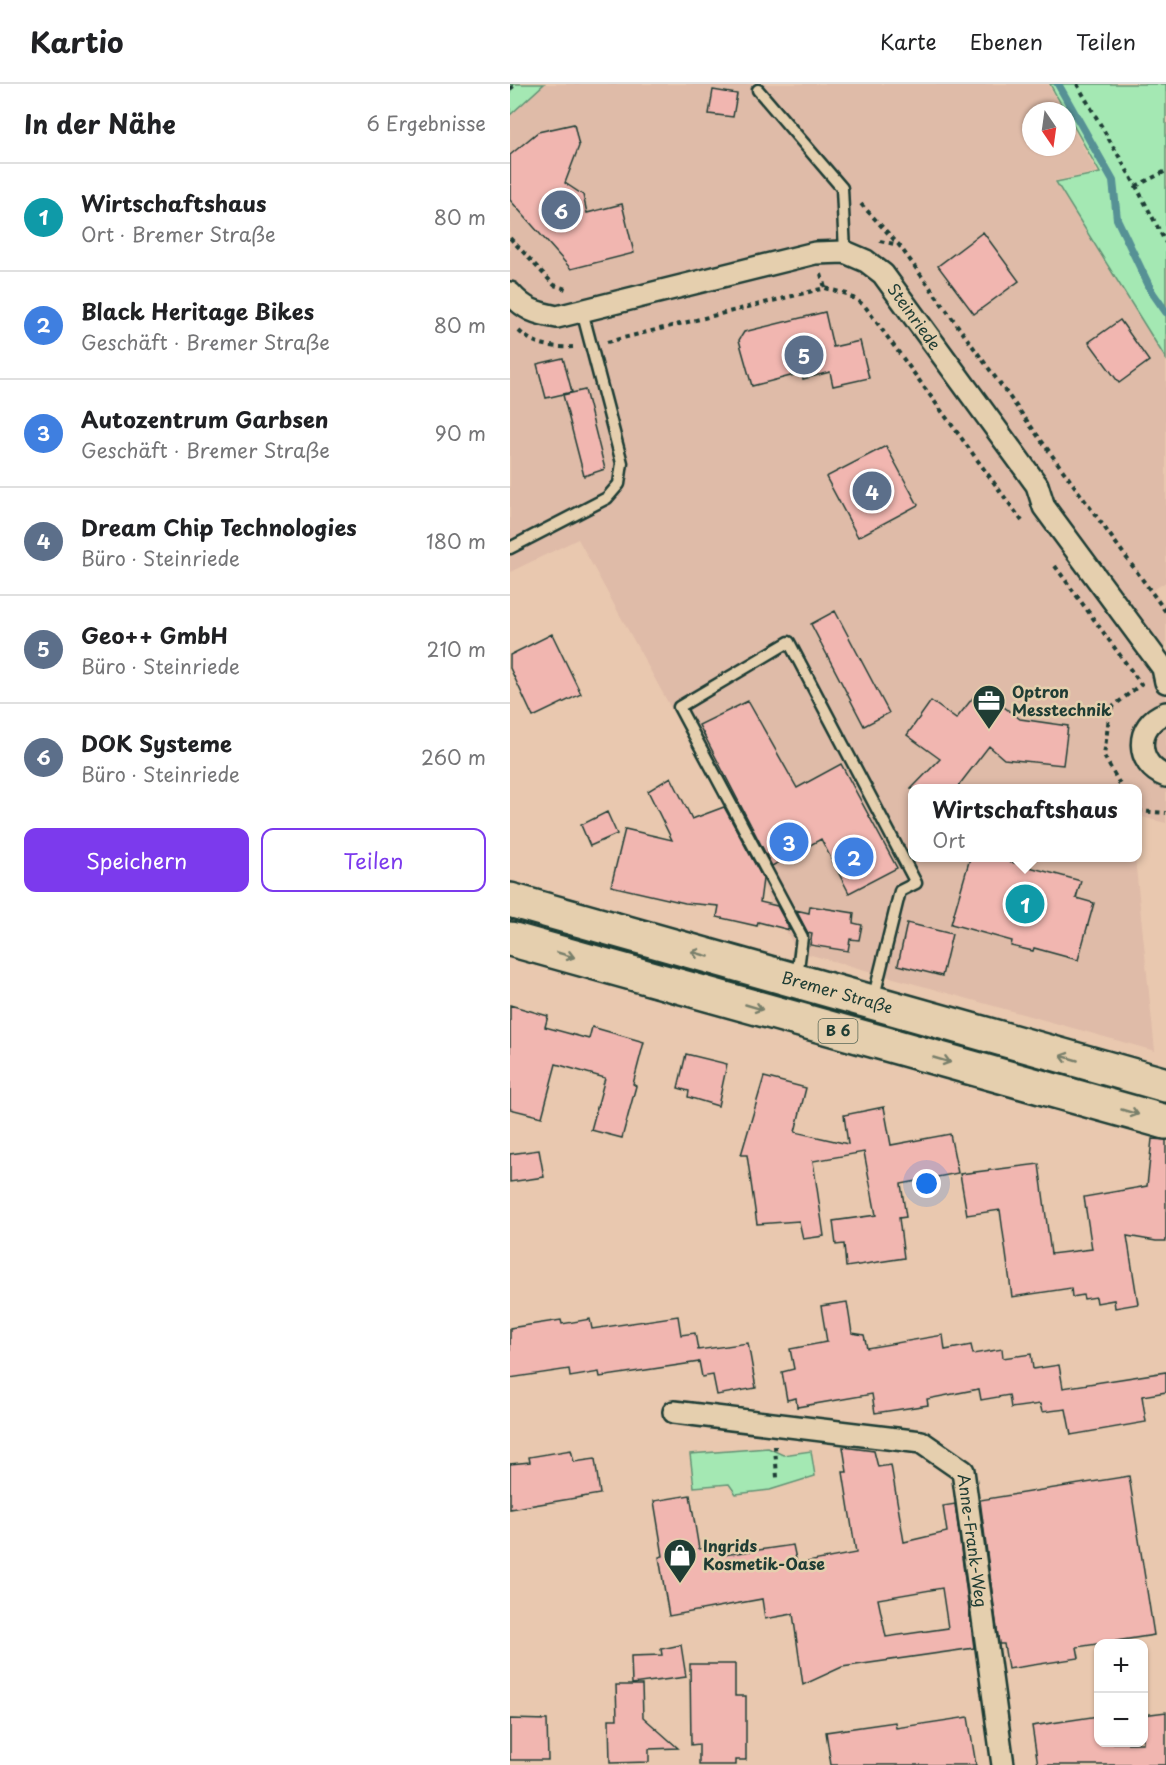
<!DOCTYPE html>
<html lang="de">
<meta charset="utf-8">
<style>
:root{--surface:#fff;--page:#f2f2f2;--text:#202124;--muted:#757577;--line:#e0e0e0;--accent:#7c3aed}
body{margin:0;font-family:"Playpen Sans",sans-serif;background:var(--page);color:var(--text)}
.controls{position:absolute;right:18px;bottom:18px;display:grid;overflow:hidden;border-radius:12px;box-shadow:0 2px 4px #0004}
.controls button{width:54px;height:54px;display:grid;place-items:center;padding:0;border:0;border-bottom:2px solid var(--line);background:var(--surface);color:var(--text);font:30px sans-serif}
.compass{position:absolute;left:512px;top:18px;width:54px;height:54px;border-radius:50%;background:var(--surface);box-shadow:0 2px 4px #0004;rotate:167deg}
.you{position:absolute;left:417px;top:1100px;width:21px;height:21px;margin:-15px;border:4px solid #fff;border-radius:50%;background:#1a73e8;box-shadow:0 0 0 9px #1a73e833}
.badge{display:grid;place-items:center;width:39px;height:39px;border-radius:50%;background:var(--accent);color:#fff;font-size:20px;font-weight:700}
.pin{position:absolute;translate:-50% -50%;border:3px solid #fff;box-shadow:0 2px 6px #0006}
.popup{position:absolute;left:398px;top:700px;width:234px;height:78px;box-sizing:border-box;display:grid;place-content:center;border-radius:12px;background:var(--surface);filter:drop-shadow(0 2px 4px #0005);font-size:20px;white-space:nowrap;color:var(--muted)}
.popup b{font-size:22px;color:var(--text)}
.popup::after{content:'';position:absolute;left:50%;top:100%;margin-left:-12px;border:12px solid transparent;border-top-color:var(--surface)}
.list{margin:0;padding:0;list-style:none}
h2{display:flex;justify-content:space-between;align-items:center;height:78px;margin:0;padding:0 24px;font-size:26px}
h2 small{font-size:20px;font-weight:400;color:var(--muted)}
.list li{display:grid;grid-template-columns:39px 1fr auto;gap:18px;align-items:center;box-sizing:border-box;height:108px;padding:0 24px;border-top:2px solid var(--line)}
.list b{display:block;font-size:22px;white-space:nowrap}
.list p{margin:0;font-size:20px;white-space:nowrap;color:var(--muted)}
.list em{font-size:20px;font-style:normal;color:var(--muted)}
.actions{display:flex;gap:12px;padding:18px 24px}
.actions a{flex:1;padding:14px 0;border:2px solid var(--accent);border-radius:12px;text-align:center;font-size:21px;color:var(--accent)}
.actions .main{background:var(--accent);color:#fff}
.map{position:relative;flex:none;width:656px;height:1681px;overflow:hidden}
header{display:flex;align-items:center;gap:36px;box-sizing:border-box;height:84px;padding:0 30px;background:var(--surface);border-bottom:2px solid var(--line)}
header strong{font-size:28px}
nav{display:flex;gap:33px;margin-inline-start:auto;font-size:21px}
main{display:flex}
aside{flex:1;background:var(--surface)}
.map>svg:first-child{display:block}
.built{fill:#dfbba8}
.green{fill:#a4e8b3;stroke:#629274;stroke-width:1.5}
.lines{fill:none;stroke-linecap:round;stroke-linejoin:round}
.stream{stroke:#569195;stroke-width:8}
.building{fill:#f1b6b0;stroke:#1f3d34;stroke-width:1.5;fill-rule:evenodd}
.service-casing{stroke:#1f3d34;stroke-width:15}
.minor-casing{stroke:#1f3d34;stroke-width:26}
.primary-casing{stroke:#1f3d34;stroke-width:38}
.path{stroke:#1f3d34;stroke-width:4;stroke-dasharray:4.5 4.5;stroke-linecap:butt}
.service{stroke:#e5cfae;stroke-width:10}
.minor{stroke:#e5cfae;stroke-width:21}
.primary{stroke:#e5cfae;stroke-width:33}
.oneway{stroke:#787f6b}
.labels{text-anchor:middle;stroke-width:5;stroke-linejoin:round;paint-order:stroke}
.shield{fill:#e5cfae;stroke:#5a6959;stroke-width:1.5}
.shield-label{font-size:15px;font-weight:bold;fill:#1f3d34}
.street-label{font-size:16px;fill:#1f3d34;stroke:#e5cfae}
.poi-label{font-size:16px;font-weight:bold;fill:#1f3d34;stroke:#e5cfae;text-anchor:start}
</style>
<header>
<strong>Kartio</strong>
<nav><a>Karte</a><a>Ebenen</a><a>Teilen</a></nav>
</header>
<main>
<aside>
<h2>In der Nähe<small>6 Ergebnisse</small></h2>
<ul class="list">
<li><span class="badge" style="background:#0f9aa8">1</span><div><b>Wirtschaftshaus</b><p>Ort · Bremer Straße</p></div><em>80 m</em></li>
<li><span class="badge" style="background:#3f7fe0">2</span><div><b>Black Heritage Bikes</b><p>Geschäft · Bremer Straße</p></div><em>80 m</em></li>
<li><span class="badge" style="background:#3f7fe0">3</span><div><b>Autozentrum Garbsen</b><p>Geschäft · Bremer Straße</p></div><em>90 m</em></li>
<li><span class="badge" style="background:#5c6f8a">4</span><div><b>Dream Chip Technologies</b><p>Büro · Steinriede</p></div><em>180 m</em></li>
<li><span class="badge" style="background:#5c6f8a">5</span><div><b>Geo++ GmbH</b><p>Büro · Steinriede</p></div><em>210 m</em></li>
<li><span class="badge" style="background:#5c6f8a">6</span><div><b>DOK Systeme</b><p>Büro · Steinriede</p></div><em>260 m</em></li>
</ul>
<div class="actions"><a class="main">Speichern</a><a>Teilen</a></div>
</aside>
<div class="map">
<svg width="656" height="1681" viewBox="0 0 656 1681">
<rect width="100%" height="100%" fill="#e9c8af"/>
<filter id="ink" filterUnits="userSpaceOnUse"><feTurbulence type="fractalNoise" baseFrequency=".0167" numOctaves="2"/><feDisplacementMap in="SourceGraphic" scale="12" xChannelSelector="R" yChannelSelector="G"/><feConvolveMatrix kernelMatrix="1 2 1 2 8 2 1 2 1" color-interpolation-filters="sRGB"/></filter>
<g filter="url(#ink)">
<path class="built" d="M34,0H538L553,27H521V63H557V35L587,88L544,97L656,270V498L643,506L656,523V739L628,732V704H402V774H625L645,967L287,867L262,821L227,744L68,455L0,488V31Z"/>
<path class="green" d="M0,0H34L0,31Z
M540,0H656V275L546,98L590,89L557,30V27H555Z
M258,1364L273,1371L301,1367L305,1392L260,1406L226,1410L219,1400L184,1403L180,1370Z"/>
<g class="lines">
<path class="stream" d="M548,0L603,97L607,135L642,208L656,228"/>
</g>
<path class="building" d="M203,6L227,10L223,33L199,30Z
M64,40L69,62L55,99L73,111L77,129L112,120L124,169L61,185L0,116V71L28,48Z
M473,148L509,197L464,230L428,182Z
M315,228L323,263L350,257L359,294L323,302L320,288L293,295L292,289L242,302L229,256L234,248Z
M610,236L639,277L609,299L579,258Z
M53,274L62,308L36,314L27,280Z
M75,306L95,385L74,392L53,311Z
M376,362L408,421L348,453L316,393Z
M325,527L379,629L354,642L301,540Z
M42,550L71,610L23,633L0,584V571Z
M470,605L510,635L558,642L553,681L494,675L479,662L446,705H401L430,675L397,651L421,617L446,635Z
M238,617L287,704L331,680L387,784L339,809L311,755L262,782L189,641Z
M161,693L182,735L214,723L253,795L250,818L267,822L280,846L248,838L247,842L207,833L209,822L175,819L101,802L115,745L162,756L138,707Z
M97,728L107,750L80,762L71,741Z
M460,774H486L571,797L566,814L584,819L568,876L524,864L523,867L501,862L502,857L441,840Z
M300,822L344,829L343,839L352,841L349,856L340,855L338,867L300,861L302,850L298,849L286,826L299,829Z
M397,839L442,850L432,892L388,881Z
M0,921L38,932L35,943L79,955L82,943L134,958L123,1000L126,1002L112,1054L81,1046L95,994L46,980L32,1033L0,1025Z
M176,970L217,980L208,1022L178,1013L179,1007L168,1004Z
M254,993L296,1004L285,1048L338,1060L334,1031L374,1023L381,1061L440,1050L448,1089L391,1100L396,1133L389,1134L394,1174L336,1183L334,1160L326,1161L323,1137L366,1131L354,1068L303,1077L314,1152L293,1155L289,1137L247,1140L237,1071H231Z
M642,1055L656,1056V1157H646L617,1152L628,1220L605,1224L604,1216L587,1219L586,1213L574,1215L573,1211L562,1213L561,1204L502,1213L490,1126L457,1131L450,1090L529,1080L541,1170L582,1165L574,1113L637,1102Z
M29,1066L34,1093L0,1098V1070Z
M337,1218L342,1249L354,1251L357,1264L433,1251L435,1266L461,1261L463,1270L492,1265L493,1274L521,1270L523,1285L549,1281L553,1304L656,1288V1308L632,1312L636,1338L561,1351L556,1325L532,1328L530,1320L501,1324L499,1311L471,1316L469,1305L417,1315L418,1321L365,1329L362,1310L287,1323L286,1314L277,1316L272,1288L284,1285L280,1265L317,1258L311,1222Z
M168,1232L171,1251L185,1249L188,1266L238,1259L246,1304L207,1311L203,1291L192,1293L189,1277V1278L90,1293L89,1288L60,1293L59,1285L0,1294V1244L51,1236L52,1240L80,1235L82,1245Z
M333,1363L364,1367L368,1383L381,1381L394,1458L437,1448L433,1422L445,1420L464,1564L332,1583L293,1601L283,1530L255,1535L252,1515L159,1532L149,1473L153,1472L144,1417L180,1411L189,1465L212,1461L214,1471L283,1461L287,1480L346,1469L333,1388H337ZM432,1504L438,1544L376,1553L368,1515Z
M61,1366L64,1378L85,1375L90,1410L0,1425V1380L20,1378L19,1373Z
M619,1392L644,1551L567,1563L569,1574L498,1585L494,1560H489L470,1416Z
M171,1561L176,1593L122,1600L121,1572L152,1571L151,1565Z
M180,1580H225V1612H236V1676H226V1681H189V1660L181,1661Z
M106,1601H132L133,1633L168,1664L139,1665V1678L100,1679L99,1635H107Z
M656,1628V1681H528L522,1642L588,1632V1659H633V1631Z
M458,1633L466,1681H321L316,1648L385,1638L386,1644Z
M0,1635L37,1636L38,1676H0Z"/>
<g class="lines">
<defs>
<path id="service" d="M248,6L332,104L335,168
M0,464L97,414L109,400L112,379L72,227
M287,893L292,853L169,623L279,558L406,799L390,807L363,916"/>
<g id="minor">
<path id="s1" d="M0,209C15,226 26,229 47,233L305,169L335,168L356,177L373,190L527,401L534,423L653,584L656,598"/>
<path d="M656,629C624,640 625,681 656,692"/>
<path id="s2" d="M164,1328L411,1358L453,1387L493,1681"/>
</g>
<g id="primary">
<path id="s3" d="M0,816L656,1001"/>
<path d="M0,855L656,1038"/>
</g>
</defs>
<use href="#service" class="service-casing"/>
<use href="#minor" class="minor-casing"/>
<use href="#primary" class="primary-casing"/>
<path class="path" d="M567,0L626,102L656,159
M0,5L6,0
M626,102L656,87
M351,120L389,161
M0,154L44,201L56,205
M370,157L389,161L656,528
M311,190L315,204
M9,247C23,261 43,264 63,263
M97,258L315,204L337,210L354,221L512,437
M545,482L631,600L600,625L594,672L612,704
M628,727L656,729
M265,1362L267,1394"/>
<use href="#service" class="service"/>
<use href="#minor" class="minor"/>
<use href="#primary" class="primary"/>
</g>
<defs><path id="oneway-shaft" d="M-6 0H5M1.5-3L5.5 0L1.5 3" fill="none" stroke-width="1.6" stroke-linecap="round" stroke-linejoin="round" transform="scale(1.5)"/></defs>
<g class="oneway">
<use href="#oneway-shaft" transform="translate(190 870) rotate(-164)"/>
<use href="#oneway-shaft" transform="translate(56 871) rotate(16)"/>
<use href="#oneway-shaft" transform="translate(244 923) rotate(16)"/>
<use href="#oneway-shaft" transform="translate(559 974) rotate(-164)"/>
<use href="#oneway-shaft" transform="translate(432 976) rotate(16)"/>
<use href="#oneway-shaft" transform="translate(620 1028) rotate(16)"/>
</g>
</g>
<defs>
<symbol id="office-pin" viewBox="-11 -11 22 30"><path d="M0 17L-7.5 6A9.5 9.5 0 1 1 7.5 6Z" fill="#1f3d34" stroke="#e5cfae"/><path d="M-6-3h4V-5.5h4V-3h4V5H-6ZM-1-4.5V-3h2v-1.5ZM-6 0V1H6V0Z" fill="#fff"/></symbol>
<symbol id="shop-pin" viewBox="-11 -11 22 30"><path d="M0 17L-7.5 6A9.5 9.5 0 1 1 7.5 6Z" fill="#1f3d34" stroke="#e5cfae"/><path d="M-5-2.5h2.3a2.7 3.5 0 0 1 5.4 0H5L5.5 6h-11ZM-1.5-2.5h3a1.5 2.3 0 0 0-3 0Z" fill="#fff"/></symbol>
</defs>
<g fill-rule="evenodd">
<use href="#office-pin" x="460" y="598" width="38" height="52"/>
<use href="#shop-pin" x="151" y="1452" width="38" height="52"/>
</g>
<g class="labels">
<rect class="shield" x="308.5" y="935" width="39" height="24" rx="4.5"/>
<g class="shield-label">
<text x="328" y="952">B 6</text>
</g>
<g class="street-label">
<text dy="6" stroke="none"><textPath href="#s1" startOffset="447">Steinriede</textPath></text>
<text dy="6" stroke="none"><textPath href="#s3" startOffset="340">Bremer Straße</textPath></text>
<text dy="6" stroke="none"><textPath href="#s2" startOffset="370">Anne-Frank-Weg</textPath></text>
</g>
<g class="poi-label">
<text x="502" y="614">Optron<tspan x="502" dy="18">Messtechnik</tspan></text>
<text x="193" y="1468">Ingrids<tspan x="193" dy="18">Kosmetik-Oase</tspan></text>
</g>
</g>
</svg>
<div class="controls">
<button>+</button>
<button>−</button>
</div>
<svg class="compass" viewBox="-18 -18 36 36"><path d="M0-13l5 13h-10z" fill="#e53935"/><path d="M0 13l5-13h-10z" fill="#757577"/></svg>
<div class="you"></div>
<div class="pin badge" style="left:515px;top:820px;background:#0f9aa8">1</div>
<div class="popup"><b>Wirtschaftshaus</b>Ort</div>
<div class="pin badge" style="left:344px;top:773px;background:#3f7fe0">2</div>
<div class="pin badge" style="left:279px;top:758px;background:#3f7fe0">3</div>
<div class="pin badge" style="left:362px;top:407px;background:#5c6f8a">4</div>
<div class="pin badge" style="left:294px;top:271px;background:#5c6f8a">5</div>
<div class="pin badge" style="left:51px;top:126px;background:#5c6f8a">6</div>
</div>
</main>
